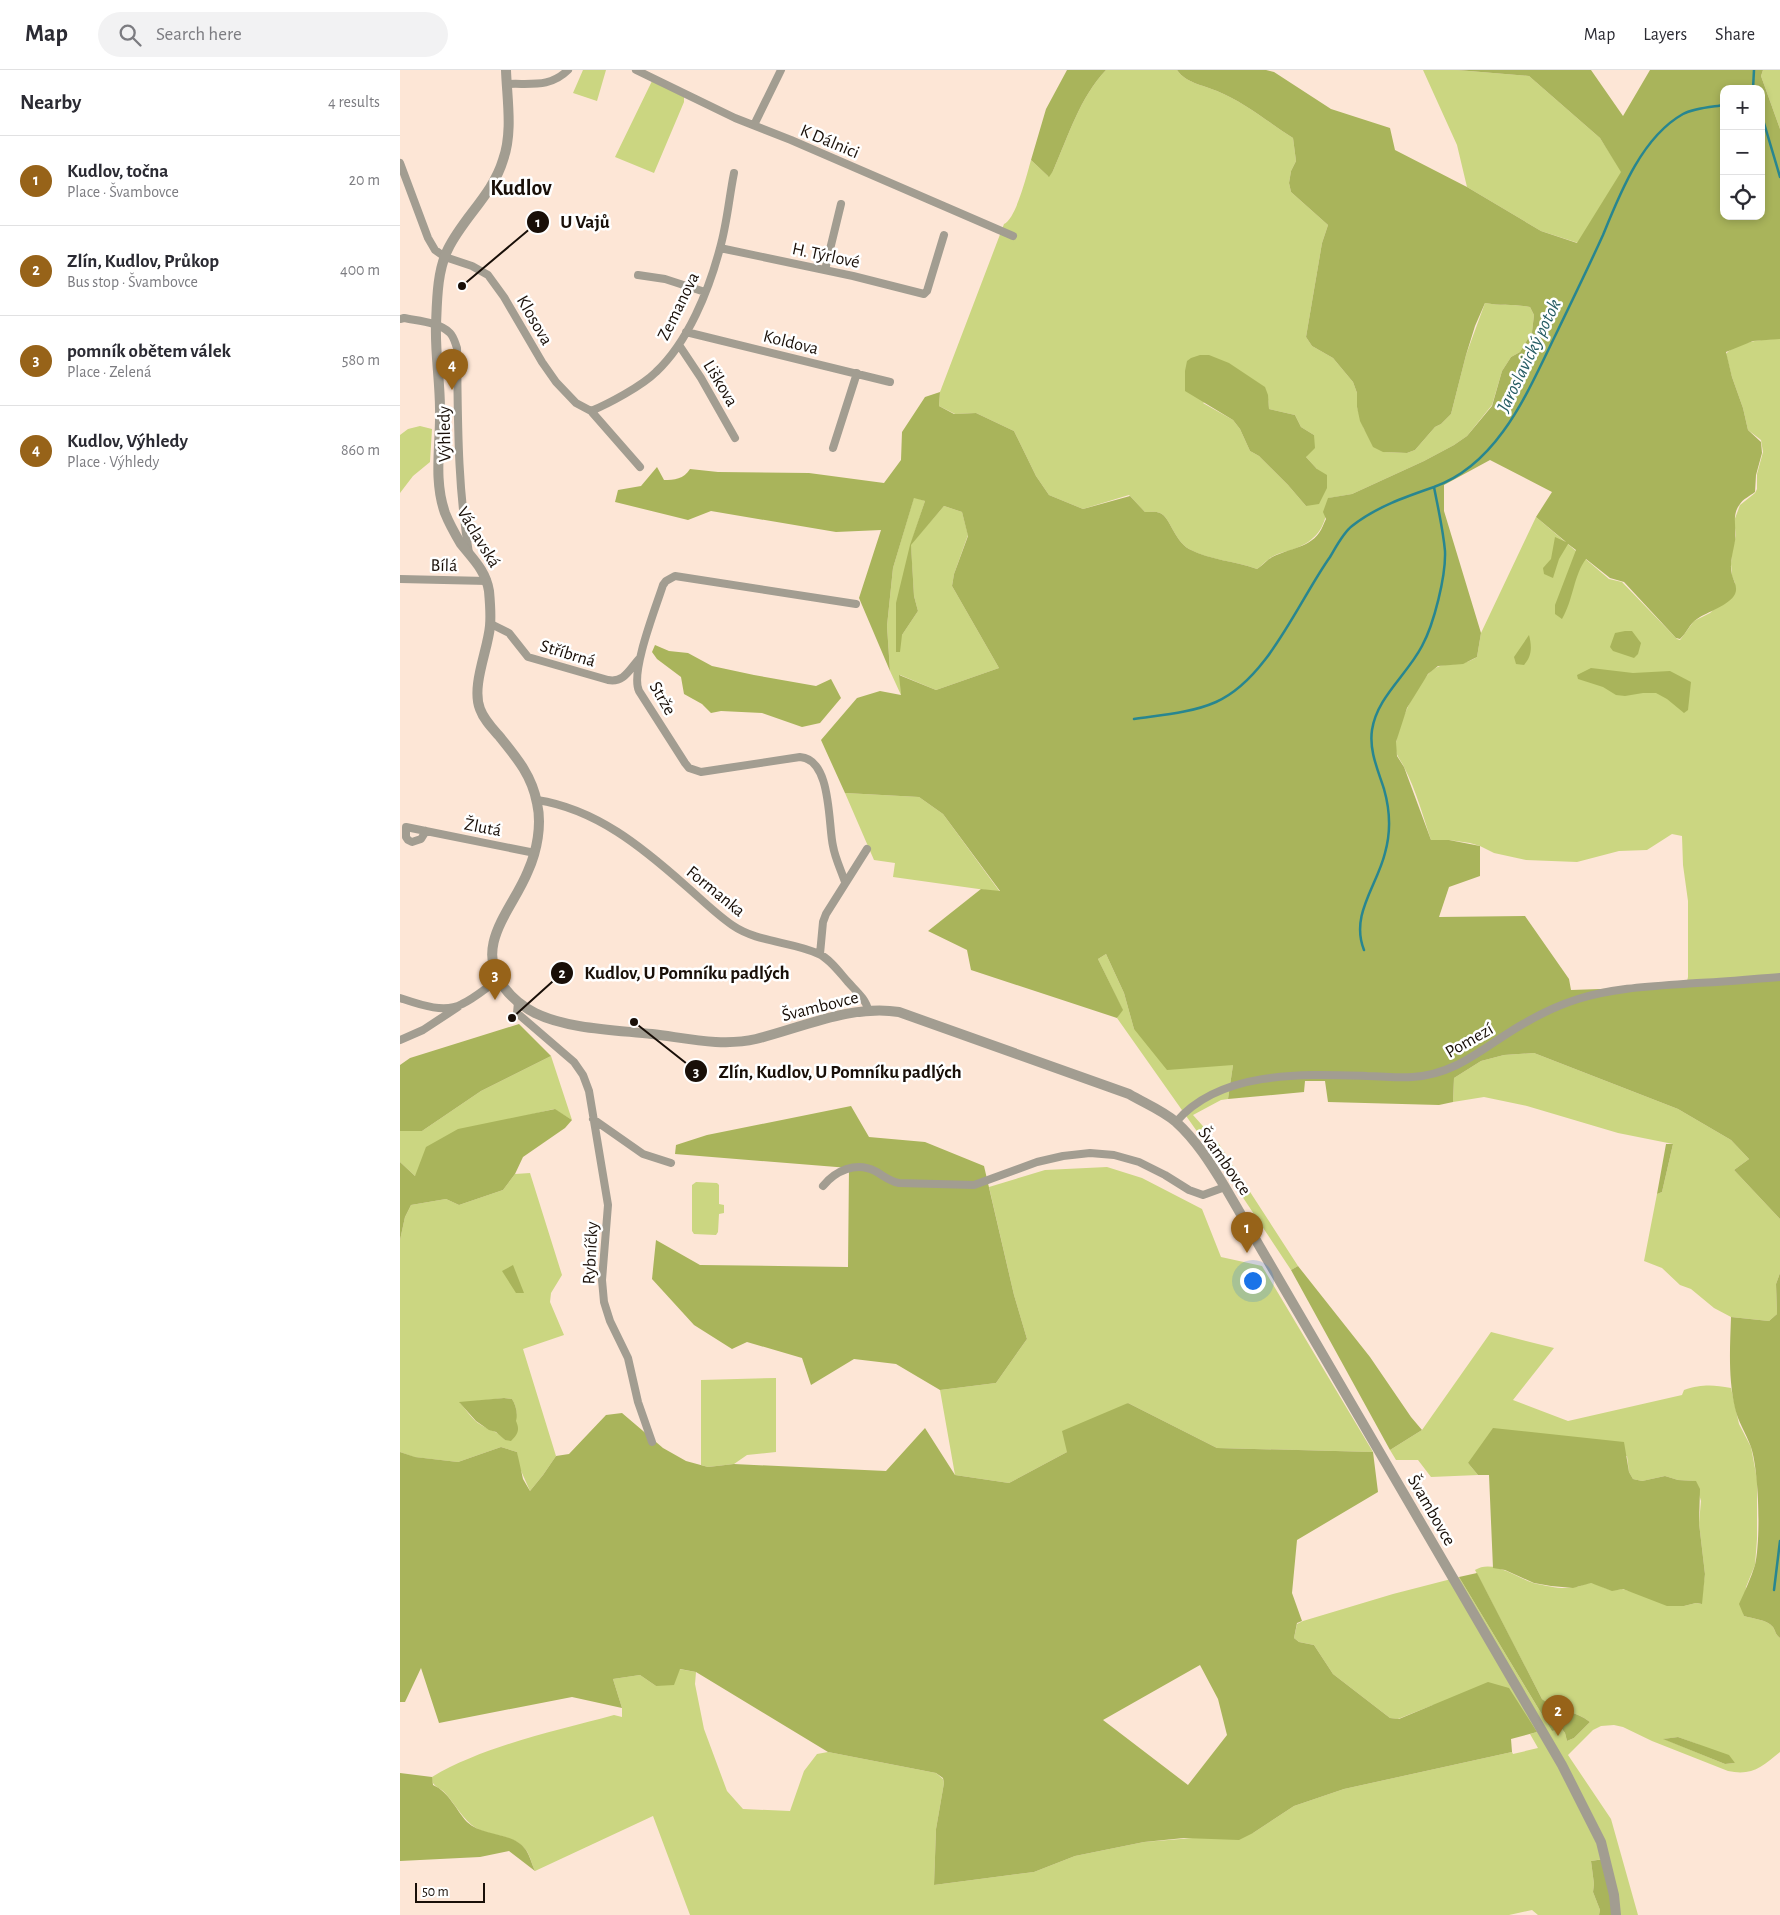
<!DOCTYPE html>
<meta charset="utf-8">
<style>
:root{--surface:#fff;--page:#f2f2f3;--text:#2b2b33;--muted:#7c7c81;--line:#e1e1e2;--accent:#976319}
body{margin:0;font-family:"Alegreya Sans",sans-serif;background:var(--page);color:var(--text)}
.controls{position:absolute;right:15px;top:15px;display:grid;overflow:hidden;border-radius:10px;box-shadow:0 2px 8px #0003}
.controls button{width:45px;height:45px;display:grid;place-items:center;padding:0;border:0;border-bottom:1px solid var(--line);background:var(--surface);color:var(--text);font:25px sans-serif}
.scale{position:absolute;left:15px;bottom:12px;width:70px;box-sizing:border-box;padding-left:5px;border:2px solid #190f08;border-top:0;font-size:14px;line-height:18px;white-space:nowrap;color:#190f08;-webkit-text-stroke:4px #fff;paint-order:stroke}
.you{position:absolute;left:852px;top:1210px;width:18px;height:18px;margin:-12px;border:4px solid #fff;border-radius:50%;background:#1a73e8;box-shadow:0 0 0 8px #1a73e833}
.badge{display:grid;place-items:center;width:32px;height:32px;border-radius:50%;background:var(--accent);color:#fff;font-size:16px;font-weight:700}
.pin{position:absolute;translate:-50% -41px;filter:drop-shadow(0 1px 2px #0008)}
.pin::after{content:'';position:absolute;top:26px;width:18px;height:15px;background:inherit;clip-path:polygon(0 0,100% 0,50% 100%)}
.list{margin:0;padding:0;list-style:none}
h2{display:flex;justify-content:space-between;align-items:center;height:65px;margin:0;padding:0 20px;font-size:21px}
h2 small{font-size:16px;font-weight:400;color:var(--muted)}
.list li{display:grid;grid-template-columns:32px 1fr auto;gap:15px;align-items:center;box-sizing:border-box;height:90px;padding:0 20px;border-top:1px solid var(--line)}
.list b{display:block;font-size:19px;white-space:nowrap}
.list p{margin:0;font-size:16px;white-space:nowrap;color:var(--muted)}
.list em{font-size:16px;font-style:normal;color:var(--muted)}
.icon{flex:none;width:28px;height:28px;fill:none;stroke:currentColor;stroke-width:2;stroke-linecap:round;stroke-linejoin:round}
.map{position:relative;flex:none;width:1380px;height:1845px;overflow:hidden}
header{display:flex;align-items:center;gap:30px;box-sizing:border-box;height:70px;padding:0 25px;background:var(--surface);border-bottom:1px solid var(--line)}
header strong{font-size:24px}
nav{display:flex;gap:28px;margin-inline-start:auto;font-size:18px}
.search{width:350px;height:45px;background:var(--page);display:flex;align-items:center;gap:12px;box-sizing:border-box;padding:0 18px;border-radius:28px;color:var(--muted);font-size:19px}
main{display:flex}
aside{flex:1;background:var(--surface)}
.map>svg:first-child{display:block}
.green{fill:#cbd681;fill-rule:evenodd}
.forest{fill:#a9b45b;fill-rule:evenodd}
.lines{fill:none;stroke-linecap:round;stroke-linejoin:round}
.stream{stroke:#288690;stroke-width:2.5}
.minor{stroke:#a29d91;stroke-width:8}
.tertiary{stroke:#a29d91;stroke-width:10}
.labels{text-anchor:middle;stroke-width:5;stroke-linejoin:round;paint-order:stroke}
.street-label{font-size:18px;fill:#190f08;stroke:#fff}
.water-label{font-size:19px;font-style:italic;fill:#275d64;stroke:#fff}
.district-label{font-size:22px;font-weight:bold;fill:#190f08;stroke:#fff}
.leader{fill:none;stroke:#190f08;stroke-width:2}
.callout-dot{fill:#190f08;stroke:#fff;stroke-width:2}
.mark-label{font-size:15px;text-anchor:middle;font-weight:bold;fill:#fff}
.callout-label{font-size:19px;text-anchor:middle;font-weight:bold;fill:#190f08;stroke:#fff;stroke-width:5;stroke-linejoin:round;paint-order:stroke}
</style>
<header>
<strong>Map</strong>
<div class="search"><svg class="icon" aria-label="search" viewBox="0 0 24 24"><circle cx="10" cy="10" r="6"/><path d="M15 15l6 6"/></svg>Search here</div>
<nav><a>Map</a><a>Layers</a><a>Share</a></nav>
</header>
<main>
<aside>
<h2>Nearby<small>4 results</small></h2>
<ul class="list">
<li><span class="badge">1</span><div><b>Kudlov, točna</b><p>Place · Švambovce</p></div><em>20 m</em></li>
<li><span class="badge">2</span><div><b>Zlín, Kudlov, Průkop</b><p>Bus stop · Švambovce</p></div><em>400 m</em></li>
<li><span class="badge">3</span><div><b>pomník obětem válek</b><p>Place · Zelená</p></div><em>580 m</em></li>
<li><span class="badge">4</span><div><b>Kudlov, Výhledy</b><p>Place · Výhledy</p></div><em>860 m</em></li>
</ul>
</aside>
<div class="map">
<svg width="1380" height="1845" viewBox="0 0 1380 1845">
<rect width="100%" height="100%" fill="#fde6d6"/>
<path class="green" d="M183,0H206L197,31L173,23Z
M706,0H777C786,13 803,15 817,21C844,32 868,52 893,68L896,91L891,101L889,113L891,122L928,155L922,173L906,267L912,276L933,288L953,312L957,323V337L964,359L984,382L1007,383L1015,380L1035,357L1041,354L1051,344L1066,285L1085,233C1100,236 1115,234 1130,237L1134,245L1132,262L1120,282L1111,287L1102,301L1092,335L1067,366L1054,375L1024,391L952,424L929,428C926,453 921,469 894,479C886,482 876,483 869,489C864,492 862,496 857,499C835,491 809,490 789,479C774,470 770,447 760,443C756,441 749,442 745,442L729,425L683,439L649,425L636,406L614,361L576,343L555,344L539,336L540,322L604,154C616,149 627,104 631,90L648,106L653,101C668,67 680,27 706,0ZM847,306C864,317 868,318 869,339L895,345L901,357L914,365L906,387L917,399L906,436L888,415L859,386L850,381L840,359L833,350L803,333Z
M1023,0H1057L1129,6L1200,68L1222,102L1178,173L1141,161L1067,117L1057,75Z
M1363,0H1380V59L1361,6Z
M252,11L284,27V32L254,103L215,87Z
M1374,269H1380V909L1286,916L1288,907V831L1283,795L1282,766L1272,764L1247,780L1219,781L1177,792L1126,790L1094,783L1080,776L1070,773L1049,770H1031C1023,746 1016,720 1004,697C1002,692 997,687 996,681C993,662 1018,610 1034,599C1045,591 1061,598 1077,587L1081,563L1136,447L1209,509L1222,512L1277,569L1280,570L1294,551L1310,543L1318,536L1324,534L1335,513L1332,506L1331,494L1332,482L1336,465L1334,451L1340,435L1355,423L1357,419V404L1363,382L1361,370L1348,360L1343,338L1332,307L1326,284C1336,272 1359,270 1374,269Z
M20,356L32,359L30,392L13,406L0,423V365L8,359Z
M514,427L525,431L511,474L544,436L562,442L568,465L554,504L552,516L599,598L536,620L500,605L501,625L490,601L487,556L493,498ZM511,477L514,526L518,541L502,565Z
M445,723L519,727L543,744L600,822L493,807L495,793L474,790Z
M706,884L724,923L734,959L833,995L828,1029L821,1030L793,1045L819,1074L898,1196L891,1200L832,1111L717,948L722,939L698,889Z
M1134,983L1278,1039L1331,1070L1349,1089L1334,1100L1380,1149V1203L1376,1214L1377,1244L1369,1251L1331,1247L1314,1238L1291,1219L1280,1215L1262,1198L1244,1191L1257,1124L1262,1122L1273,1074L1218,1063L1127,1036L1084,1027L1053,1032L1054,1008L1081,991L1104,985Z
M151,986L172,1050L154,1039L116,1048L15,1106L0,1092V1061H22L81,1021Z
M707,1097L742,1108L802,1139L821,1187L862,1196L973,1382L817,1378L728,1333L667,1382L609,1413L555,1405L540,1320L596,1313L627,1269L614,1225L589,1117L645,1100Z
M130,1103L162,1205L151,1223L150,1232L164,1265L123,1279L156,1386L143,1405L130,1421L118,1394L117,1382L101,1377L58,1392L14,1387L0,1382V1170L5,1147L11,1135L46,1129L59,1135L103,1120L115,1104ZM104,1328L112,1329C122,1345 113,1356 105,1370C99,1361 87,1360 78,1353C71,1348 66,1339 60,1333Z
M296,1112L317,1113L319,1115V1134L324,1135V1143L319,1144L318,1162L316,1165L294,1164L292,1161V1115Z
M1091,1262L1154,1278L1113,1330L1168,1351L1282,1325L1284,1320C1303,1314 1313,1315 1331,1318L1339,1354L1351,1377L1357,1409V1469L1355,1495L1346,1517L1343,1542L1344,1546C1353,1549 1366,1549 1373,1557C1376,1562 1375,1564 1380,1568V1682C1362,1697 1352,1706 1328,1701L1252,1671L1223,1657L1214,1655L1201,1656L1193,1660L1168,1685L1211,1749L1238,1845H1214L1203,1789L1191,1791L1194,1814L1193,1822L1200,1840L1199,1845H1138L1132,1840L1109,1845H290L253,1746L135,1801C132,1795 130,1785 126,1780C114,1764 92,1767 76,1758C63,1750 56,1735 45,1723C40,1717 31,1717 32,1707C84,1676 155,1661 214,1645L222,1647V1638L213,1609L240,1605L256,1616L279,1599L296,1602L295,1614L304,1659L327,1721L343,1739L390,1741L404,1701L417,1684L428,1682L536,1703L543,1709L544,1713L536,1759L534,1815L634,1802L675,1786L744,1772L853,1763L894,1736L944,1719L1112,1682L1113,1684L1138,1678L1130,1664L1137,1662L1033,1635L998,1649L990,1648L933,1604L914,1575L899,1572L894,1568L897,1554L903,1551L993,1524L1059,1507L1152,1661L1162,1659L1165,1663L1167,1671L1174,1668L1190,1652C1175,1640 1156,1641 1142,1629L1075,1500C1094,1488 1119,1510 1137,1514C1148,1516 1163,1520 1175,1517C1180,1517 1185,1513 1190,1513C1202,1513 1204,1523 1222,1519L1284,1536L1296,1533L1301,1534L1305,1504L1299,1453L1301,1431L1295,1411L1278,1410L1265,1406L1242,1411L1233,1409L1229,1402L1227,1386L1068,1393L1078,1405L1031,1407L1018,1390H996L990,1380L1022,1360ZM1278,1667L1297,1674L1335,1693L1325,1694L1264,1669Z
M376,1308V1382L347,1385L334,1394L308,1397L301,1395V1310Z"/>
<path class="forest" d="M667,0H706C680,27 668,67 653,101L649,107L631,90L646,39Z
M777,0H866L874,2L931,39L990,58L995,80L1067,117L1141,161L1177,173L1221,102L1200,68L1129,6L1057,0H1191L1223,46L1250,0H1363L1361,6L1380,59V269L1353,271L1326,282L1332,307L1343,338L1348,360L1361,372L1362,383L1356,405L1355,422C1350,426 1343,429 1340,434C1331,445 1337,458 1335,471C1333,483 1329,494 1332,505C1334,512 1338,517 1335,524C1330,535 1307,542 1297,549C1289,554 1287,563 1280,569L1276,568L1224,512L1210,508L1186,489C1174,504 1173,531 1162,549L1155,544V535L1176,480L1168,474L1159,489L1153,508L1144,504L1143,498L1151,489L1155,467L1166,472L1136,447L1152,422L1090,390L1044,415V441L1081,563L1077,587L1063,594L1038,596L1028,604L1007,638L996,672L997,686L1004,697L1031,770H1049L1080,776V806L1049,817L1039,847L1125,846L1169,909L1171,920L1286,916L1380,909V1149L1334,1100L1349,1089L1331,1070L1278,1039L1134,983L1104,985L1081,991L1054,1008L1053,1032L1039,1035L928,1032L925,1011H905L904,1022L828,1029L833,995L767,1000L734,959L724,923L706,884L698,889L723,940L717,948L571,900L567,880L528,861L581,819L600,821L543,744L519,727L445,723L421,670L457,628L480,621L501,625L499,605L536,620L599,598L552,516L554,504L568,466L562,442L544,436L511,475L514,526L518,541L502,565L500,582H496V533L510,475L525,431L514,428L493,498L487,556L490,601L459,528L481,460L436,462L311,441L288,450L215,432L218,420L241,416L257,397L264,410C274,410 284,409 290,399L318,402L409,403L484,413L501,390L502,362L525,327L540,322L539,336L554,344L576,343L614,361L636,406L649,425L683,439L730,426L745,442C749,442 756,441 760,443C770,447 774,470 789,479C810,490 835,491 857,499C862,496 865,492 869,489C884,479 908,479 919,463C922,459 924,453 926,449L923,442L928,428L952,424L1024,391L1054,375L1067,366L1092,336L1102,301L1111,287L1120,282L1132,262L1134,245L1130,237C1115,234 1100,236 1085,233L1075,256L1066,285L1051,344L1041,354L1035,357L1015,380L1007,383L983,382L973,377L960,351L957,337V323L953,312L933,288L912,276L906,267L922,173L928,155L891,122L889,113L891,101L896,91L893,68C868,52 844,32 817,21C803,15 786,13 777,0ZM1324,19H1361V146H1324Z
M800,285H809L829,293L865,317L868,325L869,339L895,345L901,357L914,365L915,378L906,387L917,399L927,405V418L919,434L906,436L888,415L859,386L850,381L840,359L833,350L785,321V301L787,291L791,288Z
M1225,561H1232L1241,573L1238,584L1234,588L1213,581L1210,577L1215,563Z
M1129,565C1132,577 1132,586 1124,595L1116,594L1114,587Z
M255,575L269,581L288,583L312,596L354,605L416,616L431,609L441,628L420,653L402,657L362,643L321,641L311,643L302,634L284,624L281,607L257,589L252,582Z
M1191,598L1233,603L1270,601L1291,612L1288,640L1284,643L1267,629L1256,623H1243L1225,626L1216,625L1203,617L1178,609L1177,605Z
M119,954L151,986L81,1021L22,1061H0V995L10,988Z
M451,1036L469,1067L525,1072L584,1096L614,1225L627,1269L596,1313L540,1320L496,1294L454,1289L411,1315L402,1288L347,1272L332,1279L294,1255L252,1209L256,1170L300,1195L448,1197L449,1098L275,1084L276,1075L307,1065Z
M155,1039L172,1050L165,1058L123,1087L115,1104L103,1120L59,1135L46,1129L11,1135L5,1147L0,1170V1092L15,1106L26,1077L58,1059Z
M1266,1074H1273L1262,1122L1257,1124Z
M113,1195L124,1223H116L102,1201Z
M898,1196L970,1287L1011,1347L1022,1360L990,1380L891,1200Z
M1380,1203V1568C1375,1564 1376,1562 1373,1557C1366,1549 1353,1549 1344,1546L1339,1534C1345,1521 1351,1508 1355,1495C1361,1469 1359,1401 1351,1377C1346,1363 1338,1352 1335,1338C1328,1307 1330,1278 1331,1247L1369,1251L1377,1244L1376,1214Z
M104,1328L112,1329C116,1335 118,1344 116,1351C120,1360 118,1364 111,1371L105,1370L96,1362L89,1360L76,1351L59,1332Z
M728,1333L817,1378L973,1382L978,1422L897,1470L892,1523L902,1551L897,1553L894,1568L899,1572L914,1575L933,1604L990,1648L999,1649L1088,1612L1109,1618L1137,1662L1111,1669L1112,1682L944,1719L894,1736L853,1763L839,1770L784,1768L744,1772L675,1786L634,1802L534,1815L536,1759L544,1713L543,1708L536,1703L428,1682L296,1602L280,1599L274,1615L256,1616L240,1605L213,1609L222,1638L172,1627L39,1653L21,1598L5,1632H0V1382L15,1387L58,1392L101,1377L117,1382L123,1409L130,1421L143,1405L156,1386L169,1384L206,1345L222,1343L263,1378L286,1391L308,1397L334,1394L486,1401L525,1358L555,1405L609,1413L667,1382L662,1361ZM800,1595L818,1629L827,1665L788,1715L703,1650Z
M1093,1358L1224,1372L1229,1402L1233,1409L1242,1411L1265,1406L1278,1410L1296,1411L1300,1419L1299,1453L1305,1504L1302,1534L1296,1533L1284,1536H1267L1223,1519L1212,1521L1191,1513L1173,1518L1151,1516L1134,1513L1105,1500L1093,1498L1089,1405H1078L1068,1393Z
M1077,1503L1142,1629C1156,1641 1175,1640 1190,1652L1174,1668L1167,1671L1165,1663L1162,1659L1152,1661L1059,1507Z
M1278,1667L1329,1685L1335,1693L1325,1694L1263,1669Z
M0,1703L32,1707L33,1715C49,1722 56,1740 67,1752C83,1767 112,1761 126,1780C130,1786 132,1795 135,1801L109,1781L80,1787L0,1791Z
M1204,1789L1214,1845H1199L1200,1840L1193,1822L1194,1814L1191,1791Z"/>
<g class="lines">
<path class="stream" d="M1353,19L1354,0
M1361,43L1380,107
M734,649C761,645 791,643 816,632C868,609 898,532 930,487C936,477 943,463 952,456C976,437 1005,427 1034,417
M964,880C950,845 977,816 985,783C991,762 990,740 984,719C978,700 969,681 972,660C977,627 1007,605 1022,576C1034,554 1046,506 1045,481C1043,459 1038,438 1034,417C1099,394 1128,321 1156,264C1172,231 1188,198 1203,165C1220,123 1242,67 1283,44C1294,38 1312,37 1324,35
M1374,1520L1380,1471"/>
<path class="minor" d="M236,0L335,48L391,70L613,166
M107,14C131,13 150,18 168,0
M354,55L381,0
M0,93L28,168L35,180L45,187L72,196L88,205L104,227L142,292L156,312L176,333L191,341L240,397
M320,178L453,206L524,224L527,221L544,165
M425,200L441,134
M238,205L265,209L305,222
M0,249L4,248C18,251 39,252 50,263C54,267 55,273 57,278C58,346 57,415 69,483
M286,262L490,312
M279,275L301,308L335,368
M191,341C208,334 242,316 256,302C288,272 309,220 320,178C327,154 329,128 334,103
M433,378L457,303
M0,509L87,511
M91,554L109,563L128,587L208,610C224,613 229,600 239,589
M137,730C196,739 242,777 286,816C301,829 316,844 332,855C358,873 391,871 419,884C430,889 440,903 448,912C456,921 466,929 468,940
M26,761L21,769L12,772L8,770L6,767V757L135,783
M445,812C441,800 435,788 433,776C428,755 432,689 400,687L301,702L289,698L285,693L239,621C230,602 256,537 263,515L266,511L275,506L456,534
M420,884L423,852L426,844L467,779
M0,928C18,934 44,944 62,934C75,928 87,917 98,910
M118,932L117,943L174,992L183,1005L189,1021L208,1135L202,1210L204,1232L210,1251L228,1288L238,1332L252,1372
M0,970L23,960L58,937
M193,1049L243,1084L271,1093
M776,1052C820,1000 904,1004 967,1006C982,1006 997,1008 1012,1007C1057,1005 1086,975 1123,954C1140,944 1159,935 1178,929C1216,917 1258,916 1297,913C1325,912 1352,909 1380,907
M423,1116C435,1101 456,1091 475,1101C484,1106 489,1111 499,1113L574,1115L637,1092L663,1086L690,1083L714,1085L739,1092L765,1105L789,1120L803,1125L825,1117"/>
<path class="tertiary" d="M106,0C107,29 113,62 103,90C93,124 63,148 48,179C37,201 37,231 36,255C35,283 40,311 40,339C41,374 33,409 45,443C49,453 55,464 61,474C73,489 86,501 89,521C90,532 91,545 90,556C88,580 71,616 80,639C84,650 92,658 100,667C117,688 132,706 137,733C142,755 137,781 128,801C113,839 73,875 103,916C111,927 123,937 135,943C168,959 215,960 252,964C286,968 322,977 356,969C401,958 452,934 499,942L729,1024C744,1033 762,1040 776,1052C796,1070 811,1094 825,1117L1162,1695L1201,1772L1214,1825L1216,1845"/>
</g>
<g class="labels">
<g class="street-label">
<text transform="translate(430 71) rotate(23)" y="6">K Dálnici</text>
<text transform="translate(426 185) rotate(12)" y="6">H. Týrlové</text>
<text transform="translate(278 236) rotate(-64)" y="6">Zemanova</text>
<text transform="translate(135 250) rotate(60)" y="6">Klosova</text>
<text transform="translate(391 272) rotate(14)" y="6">Koldova</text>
<text transform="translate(321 313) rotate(59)" y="6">Liškova</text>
<text transform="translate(44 364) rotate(-91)" y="6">Výhledy</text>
<text transform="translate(79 467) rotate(59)" y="6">Václavská</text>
<text transform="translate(44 495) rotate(1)" y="6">Bílá</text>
<text transform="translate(168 583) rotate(17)" y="6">Stříbrná</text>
<text transform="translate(263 628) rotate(60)" y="6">Strže</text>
<text transform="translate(83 757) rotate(11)" y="6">Žlutá</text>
<text transform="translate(316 821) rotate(39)" y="6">Formanka</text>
<text transform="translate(420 936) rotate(-14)" y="6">Švambovce</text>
<text transform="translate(1069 970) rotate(-30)" y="6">Pomezí</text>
<text transform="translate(825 1091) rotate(55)" y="6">Švambovce</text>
<text transform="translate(190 1183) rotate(-87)" y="6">Rybníčky</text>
<text transform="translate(1032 1440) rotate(60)" y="6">Švambovce</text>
</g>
<g class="water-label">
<text transform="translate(1128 285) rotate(-64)" y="7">Jaroslavický potok</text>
</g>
<g class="district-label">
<text x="121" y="125">Kudlov</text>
</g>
</g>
<path class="leader" d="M62 216L138 152M112 948L162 903M234 952L296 1001"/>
<g class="callout-dot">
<circle cx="62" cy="216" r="5"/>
<circle cx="112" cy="948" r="5"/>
<circle cx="234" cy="952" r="5"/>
<circle cx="138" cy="152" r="12"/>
<circle cx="162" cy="903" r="12"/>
<circle cx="296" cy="1001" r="12"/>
</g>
<g class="mark-label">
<text x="138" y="157">1</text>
<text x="162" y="908">2</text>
<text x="296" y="1007">3</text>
</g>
<g class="callout-label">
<text x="185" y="158">U Vajů</text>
<text x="287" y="909">Kudlov, U Pomníku padlých</text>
<text x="440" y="1008">Zlín, Kudlov, U Pomníku padlých</text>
</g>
</svg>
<div class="controls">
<button>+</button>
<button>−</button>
<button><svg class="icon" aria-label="locate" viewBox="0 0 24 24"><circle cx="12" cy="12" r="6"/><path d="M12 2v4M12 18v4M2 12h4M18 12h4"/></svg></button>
</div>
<div class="scale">50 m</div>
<div class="you"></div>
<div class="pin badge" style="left:847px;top:1183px">1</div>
<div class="pin badge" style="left:1158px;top:1666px">2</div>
<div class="pin badge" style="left:95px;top:930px">3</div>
<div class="pin badge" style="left:52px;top:320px">4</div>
</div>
</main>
